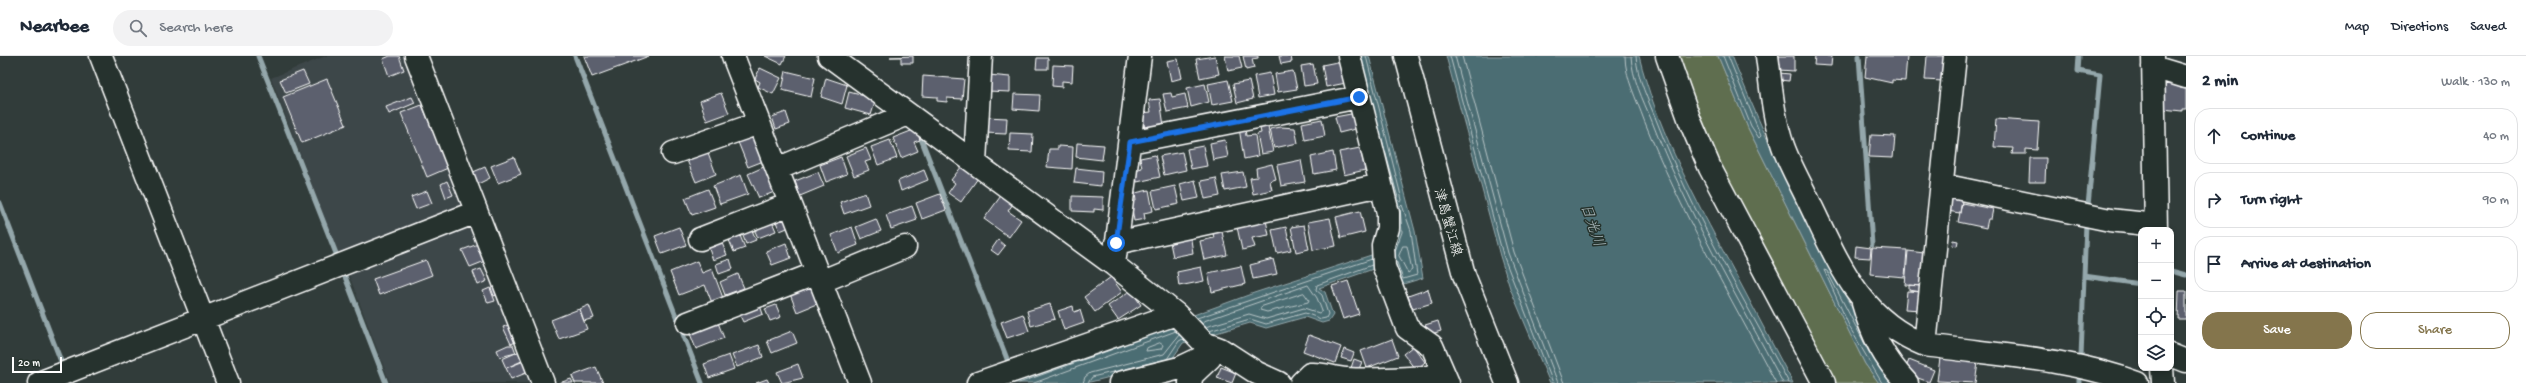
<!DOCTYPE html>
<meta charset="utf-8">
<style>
:root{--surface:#fff;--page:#f2f2f3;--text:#1f2937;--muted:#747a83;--line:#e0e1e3;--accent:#84754c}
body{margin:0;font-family:"Gochi Hand","Klee One",sans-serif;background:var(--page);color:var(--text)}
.controls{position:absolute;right:12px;bottom:12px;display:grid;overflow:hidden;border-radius:8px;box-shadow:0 2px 6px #0003}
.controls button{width:36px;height:36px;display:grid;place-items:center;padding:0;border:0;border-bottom:1px solid var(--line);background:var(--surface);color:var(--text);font:20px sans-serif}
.scale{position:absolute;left:12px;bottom:10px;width:50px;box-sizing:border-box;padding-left:4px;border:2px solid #fff;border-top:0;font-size:11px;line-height:14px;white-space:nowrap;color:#fff;-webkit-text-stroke:3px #26332d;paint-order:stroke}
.stop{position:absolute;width:12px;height:12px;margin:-9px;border:3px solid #1a73e8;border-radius:50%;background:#fff}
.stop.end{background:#1a73e8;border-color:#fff;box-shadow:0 1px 4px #0008}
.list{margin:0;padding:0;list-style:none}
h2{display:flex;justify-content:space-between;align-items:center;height:52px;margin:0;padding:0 16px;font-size:17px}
h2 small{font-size:13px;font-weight:400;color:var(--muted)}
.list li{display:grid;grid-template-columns:26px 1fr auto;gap:12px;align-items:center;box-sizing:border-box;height:56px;margin:0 8px 8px;padding:0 8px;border:1px solid var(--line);border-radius:16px}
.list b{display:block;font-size:15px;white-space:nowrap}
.list em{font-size:13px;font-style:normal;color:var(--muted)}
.actions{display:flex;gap:8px;padding:12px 16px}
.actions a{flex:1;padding:9px 0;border:1px solid var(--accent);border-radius:16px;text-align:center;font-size:14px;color:var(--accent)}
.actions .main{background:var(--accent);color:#fff}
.icon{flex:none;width:22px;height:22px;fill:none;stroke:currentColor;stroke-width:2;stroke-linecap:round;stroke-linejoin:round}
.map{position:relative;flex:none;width:2186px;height:327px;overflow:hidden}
header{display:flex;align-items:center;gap:24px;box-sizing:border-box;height:56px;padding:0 20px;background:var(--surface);border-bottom:1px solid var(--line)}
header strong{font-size:19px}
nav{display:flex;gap:22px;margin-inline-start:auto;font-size:14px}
.search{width:280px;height:36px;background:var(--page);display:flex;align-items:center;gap:10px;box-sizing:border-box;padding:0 14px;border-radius:22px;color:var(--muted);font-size:15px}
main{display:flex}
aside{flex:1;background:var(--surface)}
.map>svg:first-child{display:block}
.built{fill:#3e474a}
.green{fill:#5e6e50;stroke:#aeb6a8}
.water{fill:#4c6d73;stroke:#94a7ab}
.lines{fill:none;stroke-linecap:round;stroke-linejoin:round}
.shore{stroke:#b7c5c7;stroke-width:1}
.stream{stroke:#94a7ab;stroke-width:5}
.building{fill:#5c606e;stroke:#fff}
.minor-casing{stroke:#fff;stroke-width:25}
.major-casing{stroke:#fff;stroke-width:25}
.minor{stroke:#26332d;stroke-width:22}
.major{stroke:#26332d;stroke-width:22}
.route{stroke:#1a73e8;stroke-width:5}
.labels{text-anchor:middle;stroke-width:3;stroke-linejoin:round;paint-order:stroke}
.street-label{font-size:14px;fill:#fff;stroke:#26332d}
.water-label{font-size:15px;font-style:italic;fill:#aebdc0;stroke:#26332d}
</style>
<header>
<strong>Nearbee</strong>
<div class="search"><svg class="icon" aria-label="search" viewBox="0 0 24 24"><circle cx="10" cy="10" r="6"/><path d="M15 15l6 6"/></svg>Search here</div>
<nav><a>Map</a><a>Directions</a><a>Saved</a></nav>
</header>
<main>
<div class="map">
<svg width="2186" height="327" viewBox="0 0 2186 327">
<rect width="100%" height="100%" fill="#313c3a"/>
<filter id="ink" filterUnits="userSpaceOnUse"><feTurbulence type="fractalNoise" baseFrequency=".025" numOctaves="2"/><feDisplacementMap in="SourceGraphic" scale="8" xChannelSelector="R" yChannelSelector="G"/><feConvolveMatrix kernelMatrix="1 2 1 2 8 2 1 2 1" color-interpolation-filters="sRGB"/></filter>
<g filter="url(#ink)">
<path class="built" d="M326,0H408L467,151L340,202L271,22Z
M466,168L476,171L537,327H390L347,214Z"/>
<path class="green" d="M1672,0H1718L1748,72L1865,308L1879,327H1828L1774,229Z"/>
<path class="water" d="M1356,0H1369L1415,175L1423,222L1400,229L1393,206L1319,232L1325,236L1333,259L1329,265L1322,267L1305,261L1266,272L1250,267L1183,287L1170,306L1086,327H1007L1254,237L1393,192L1398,176V165Z
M1446,0H1639C1656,68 1689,131 1722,193C1746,237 1769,282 1793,327H1550L1510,232L1500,200Z
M1718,0H1732C1778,114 1831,223 1897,327H1879L1865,308L1748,72Z"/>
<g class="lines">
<path class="shore" d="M1366,0L1402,144L1401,146L1399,145L1382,84
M1450,0L1503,199L1553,327
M1455,0L1508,197L1558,327
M1462,0L1514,196L1564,327
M1625,0C1625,22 1637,44 1644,64C1680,155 1730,240 1776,327
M1631,0C1632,22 1643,44 1651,63C1686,155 1737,240 1783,327
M1636,0C1637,23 1649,45 1657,66C1692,157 1743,241 1789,327
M1723,0L1751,70L1759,82L1761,80L1728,0
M1403,190H1407L1412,214L1408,217L1399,200Z
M1395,195L1402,176L1400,151L1402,149L1411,175L1417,219L1403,223L1396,204
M1304,237L1309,244L1308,246L1267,256L1260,254L1261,251Z
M1197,262L1372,203
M1201,266L1308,229L1317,242L1322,255L1319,257L1304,252L1266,263L1249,258L1205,271
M1209,275L1250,263L1266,268L1305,257L1321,263L1326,262L1328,258L1322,239L1316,234L1317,229L1372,209
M1160,287L1163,289L1161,293L1146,295L1147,292Z
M1019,327L1124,289
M1034,327L1176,275
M1083,327L1085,321L1090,317L1164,298L1179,279
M1088,327L1092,321L1167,303L1179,285L1183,283
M1882,327L1850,272L1824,214L1827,215L1869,296L1884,318"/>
<path class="stream" d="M258,0L337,200
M575,0L702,327
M1859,0L1872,189
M2079,0L2078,15L2100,19L2088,150
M920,80L1009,308
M0,147L62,308
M2171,215L2186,219
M344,218L386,327
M2084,220L2141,228
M2081,301L2086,167
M2079,327V323"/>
</g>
<path class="building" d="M390,0H399L404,14L389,20L383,3Z
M584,0H649L592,21Z
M765,0H786L782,8Z
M913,0V7H901V1H890Z
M1215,0L1219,18L1200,22L1196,3Z
M1225,0H1239L1242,12L1228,15Z
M1243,0H1258V2L1252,3L1254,12L1246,14Z
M1279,0H1291L1292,6L1281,8Z
M1779,0H1794V15L1779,14Z
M1815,0H1832L1831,10L1814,9Z
M1867,0H1907L1905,25L1892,24V27L1865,21Z
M1927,0H1945L1942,25L1925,24Z
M1037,2H1048V13H1036Z
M1178,3L1182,22L1171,25L1167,5Z
M1342,5L1346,27L1326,31L1322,9Z
M1313,8L1317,28L1304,30L1301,10Z
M1053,9L1073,10L1072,26L1062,25V31L1052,30Z
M760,12L781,22L773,38L758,31L760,26L755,23Z
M303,15L309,28L286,37L280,24Z
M786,15L815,22L811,41L782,34Z
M1293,15L1297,33L1278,36L1275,18Z
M1270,17L1274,39L1258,42L1254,20Z
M1779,17L1790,18L1789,25L1779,24Z
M989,19L1010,21V36L988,35Z
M923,20L964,23L962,43L947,42V46L937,45V41L922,40Z
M826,22L847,29L842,48L821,41Z
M327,23L346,69L302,87L283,41Z
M1228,24L1233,45L1212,49L1208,28Z
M1249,25L1253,43L1237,47L1233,28Z
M1205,28L1209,46L1191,51L1187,32Z
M2162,28H2180V32H2186V53H2182V55L2163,53Z
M849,36L876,43L871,59L845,52Z
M721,37L729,57L707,65L700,45Z
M1171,37L1172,41L1185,38L1188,52L1167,56L1163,38Z
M1014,38L1040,39L1039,55L1013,53Z
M412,41L415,47L389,58L386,51Z
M1160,43L1164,70L1145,73L1142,57L1151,56L1149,44Z
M422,49L448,112L427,121L401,57Z
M786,56L790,68L776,73L772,61Z
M1356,57L1359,72L1339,77L1335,61Z
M986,61L1007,62L1006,78L985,77Z
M1322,63L1325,80L1305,84L1302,67Z
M1996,63L2039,66L2037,94L2026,93V98H2012L2013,92L1994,91Z
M1268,71L1273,96L1261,98L1257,78L1261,77L1260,72Z
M1281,71L1295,72L1298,87L1274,92L1270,73Z
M1239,72H1245L1246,80L1255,79L1258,100L1244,103Z
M916,73L920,84L914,86L918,95L901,102L893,82Z
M1010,77L1033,78L1032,96L1009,95Z
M756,78L766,104L748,111L738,86Z
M1871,79L1895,80L1893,102L1869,101Z
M890,84L897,102L878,109L871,91Z
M1225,84L1228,101L1213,104L1210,87Z
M1077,87L1104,89L1102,104L1076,101Z
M1058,90L1073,91L1072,113L1047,111L1049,93H1058Z
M1203,90L1207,110L1191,113L1187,93Z
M866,92L871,104L865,106L869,114L854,120L846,100Z
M1360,92L1365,114L1344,119L1339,96Z
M707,94L716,118L696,126L686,102Z
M1182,96L1186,114L1164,119L1160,100Z
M1333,96L1336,114L1314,118L1311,101Z
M1155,99L1160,121L1137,126L1135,114L1142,112L1140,102Z
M514,101L521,118L498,127L491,110Z
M841,101L847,118L826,126L820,109Z
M2030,102H2046L2045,126H2029Z
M1301,104L1305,126L1281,130L1277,109Z
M1272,108L1276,123L1270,125L1272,134L1253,138L1250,122L1257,121L1256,112Z
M766,110L777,135L759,142L748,118Z
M962,110L978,122L961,146L948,137L955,127L951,124Z
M485,111L490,122L476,129L471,117Z
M1076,112L1102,115L1101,130L1074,127Z
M924,114L928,124L901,135L898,125Z
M818,116L824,130L800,140L795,125Z
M1243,116L1246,131L1225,135L1222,119Z
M741,119L748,138L720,148L713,130Z
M1216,122L1220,140L1205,143L1201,125Z
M1195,124L1199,142L1184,145L1180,128Z
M447,125L453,139L446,142L441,128Z
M1175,130L1179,148L1156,153L1152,135Z
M708,133L715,151L692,159L685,142Z
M1149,134L1153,155L1144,157L1145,163L1134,165L1131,146L1136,145L1135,137Z
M427,135L432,147L416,153L411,141Z
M865,137L869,149L844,158L840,146Z
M1003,137L1015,145L1008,155L1021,164L1009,181L984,163Z
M940,138L946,154L922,163L916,147Z
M1072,140L1103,141V154L1094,153V156L1072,155Z
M1950,142L1962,144L1960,157L1947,155Z
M1962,147L1993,153L1991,163H1988L1986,172L1958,166Z
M912,150L917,164L891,173L886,159Z
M785,154L792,170L780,175L773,159Z
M1360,155L1365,176L1341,182L1336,161Z
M769,159L776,175L758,182L751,166Z
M1330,162L1336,190L1313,194L1308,166Z
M876,163L881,175L861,183L856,171Z
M1266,164L1269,179L1252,182L1255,191L1242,194L1237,171Z
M750,169L756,184L746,188L740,172Z
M1304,169L1309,193L1296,196L1291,171Z
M679,171L686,189L662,198L655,180Z
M852,171L858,189L838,197L831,179Z
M1221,171L1227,199L1204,204L1200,185L1214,182L1212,173Z
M1286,171L1291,194L1277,197L1272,174Z
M737,172L745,192L734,196L726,177Z
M1190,177L1193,197L1173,201L1169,182Z
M719,180L727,199L713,204L706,185Z
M998,184L1005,190L998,199L991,194Z
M1953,184L1958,185L1957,190L1952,189Z
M786,187L791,202L772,209L766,195Z
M478,188L485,205L470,211L462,194Z
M1856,190L1871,192L1870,202L1855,201Z
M1872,192L1907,194L1905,221L1870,218Z
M1908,195L1924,197L1922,230L1905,229Z
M730,203L733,213L719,218L716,208Z
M1273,203L1277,218L1253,223L1250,209Z
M426,204L432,219L379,239L373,223Z
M697,205L702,217L712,213L723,242L712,247L705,229L679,239L670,216Z
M1241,210L1245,228L1212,236L1208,217Z
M1201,211L1204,225L1179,230L1177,216Z
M481,213L487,225L478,229L473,216Z
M738,218L744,232L725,239L720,226Z
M1111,221L1122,236L1095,256L1084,241Z
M1348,225L1359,258L1343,263L1332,230Z
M812,229L819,247L797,256L790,238Z
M1909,229L1922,230L1921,236L1909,234Z
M495,230L499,238L494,240L491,232Z
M490,232L495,245L488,247L483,235Z
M1428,233L1432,247L1413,253L1408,240Z
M1131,234L1141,249L1118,264L1108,250Z
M1907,235L1923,236L1921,254L1905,253Z
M2179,235H2186V263H2178Z
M758,244L763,258L743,266L737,253Z
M1050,248L1055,263L1031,270L1027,255Z
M589,249L594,262L584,265L580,253Z
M776,249L781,261L770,265L765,253Z
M1073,250L1074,256L1080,254L1084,267L1064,274L1058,255Z
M579,253L587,273L559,283L551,264Z
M1023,258L1029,275L1007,282L1001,266Z
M717,264L724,282L696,293L689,275Z
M1438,265L1441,275L1428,279L1425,269Z
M511,268L518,285L511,288L503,271Z
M792,275L797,287L772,297L767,285Z
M1309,279L1341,291L1335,307L1303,295Z
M1392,283L1398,300L1367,312L1361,295Z
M508,289H513L516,297L500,301L497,294Z
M759,289L763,301L737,311L732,299Z
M1413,290L1425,306L1416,314L1403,298Z
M1344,293L1354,297L1351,305L1341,302Z
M520,295L524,304L506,312L502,303Z
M729,299L734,313L709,322L704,308Z
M1940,302L1978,307L1975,327L1937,325Z
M1354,303L1362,306L1358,315L1351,312Z
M1909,304L1934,314L1929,326L1904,317Z
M524,305L526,317L511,323L506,312Z
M798,308L803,322L782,327L777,316Z
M596,311L603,327H575L572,320Z
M1221,311L1236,317L1232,327L1217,322Z
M571,323L573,327H559Z
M767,323L769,327H756Z"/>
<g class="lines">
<defs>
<path id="minor" d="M101,0L228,327
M416,0L543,327
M733,0L860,327
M829,0L1114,209L1176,258L1204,287L1220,293L1257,317L1279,327
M1349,0L1388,157V172L1383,189L1384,211L1407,272L1432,290L1448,327
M1667,0L1690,65L1710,112L1824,327
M1767,0C1771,29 1773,62 1783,90C1790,110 1802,130 1811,150C1839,208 1861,264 1925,289C1995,299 2070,302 2137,327
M2153,0L2156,174
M2153,11L2186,21
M1130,86L1359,41
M673,97L759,67
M975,106L981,0
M777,113L908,58
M1942,129L2110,164L2156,169
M700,183L790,148
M1116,187L1381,129
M1115,201L1140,0
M820,226L905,191
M1863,247C1872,279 1884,303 1907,327
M688,267L817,217
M1925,289L1955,0
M2171,299L2186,305
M2162,312L2163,327
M39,327L476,156
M978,327L1176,258
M1120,327L1180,312L1220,293
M1190,327L1192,319L1210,302
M1301,327L1310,318C1323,317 1333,322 1346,323C1379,325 1412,322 1445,320"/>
<path id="major" d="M1406,0L1464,219L1507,327"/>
</defs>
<use href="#minor" class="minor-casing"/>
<use href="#major" class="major-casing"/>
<use href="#minor" class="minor"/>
<use href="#major" class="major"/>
</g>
</g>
<g class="lines" filter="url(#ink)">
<path class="route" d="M1116,187L1130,86L1359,41"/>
</g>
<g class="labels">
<g class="street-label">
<text transform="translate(1449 166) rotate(74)" y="5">津島蟹江線</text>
</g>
<g class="water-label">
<text transform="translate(1593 169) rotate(71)" y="5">日光川</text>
</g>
</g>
</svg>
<div class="controls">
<button>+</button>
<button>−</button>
<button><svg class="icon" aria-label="locate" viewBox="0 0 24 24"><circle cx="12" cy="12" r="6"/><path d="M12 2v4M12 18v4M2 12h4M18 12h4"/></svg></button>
<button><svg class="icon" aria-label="layers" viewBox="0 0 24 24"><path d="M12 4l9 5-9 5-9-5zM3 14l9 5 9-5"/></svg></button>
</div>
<div class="scale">20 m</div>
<div class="stop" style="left:1116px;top:187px"></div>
<div class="stop end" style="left:1359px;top:41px"></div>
</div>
<aside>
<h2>2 min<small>Walk · 130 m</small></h2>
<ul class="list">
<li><svg class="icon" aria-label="ahead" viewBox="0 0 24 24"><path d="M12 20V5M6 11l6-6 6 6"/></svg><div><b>Continue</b></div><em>40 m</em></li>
<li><svg class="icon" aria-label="right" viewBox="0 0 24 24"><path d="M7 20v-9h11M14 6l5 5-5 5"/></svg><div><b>Turn right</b></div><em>90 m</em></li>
<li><svg class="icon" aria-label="arrive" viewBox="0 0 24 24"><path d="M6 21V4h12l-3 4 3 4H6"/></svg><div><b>Arrive at destination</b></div></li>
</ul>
<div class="actions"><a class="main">Save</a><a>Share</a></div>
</aside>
</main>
